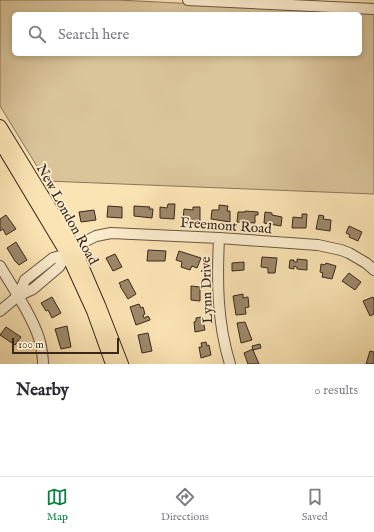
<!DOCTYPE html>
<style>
:root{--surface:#fff;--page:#f7f7f7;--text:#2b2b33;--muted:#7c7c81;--line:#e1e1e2;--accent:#0b8043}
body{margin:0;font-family:"IM FELL English",serif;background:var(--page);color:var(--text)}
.scale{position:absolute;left:12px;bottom:10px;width:107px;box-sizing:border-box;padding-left:4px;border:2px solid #39271b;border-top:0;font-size:11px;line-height:14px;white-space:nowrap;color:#39271b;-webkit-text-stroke:3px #fcedce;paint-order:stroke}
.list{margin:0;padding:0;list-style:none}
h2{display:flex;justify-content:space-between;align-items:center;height:52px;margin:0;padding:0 16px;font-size:17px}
h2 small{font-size:13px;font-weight:400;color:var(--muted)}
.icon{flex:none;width:22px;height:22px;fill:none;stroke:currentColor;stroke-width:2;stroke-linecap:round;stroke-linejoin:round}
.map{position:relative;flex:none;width:374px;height:364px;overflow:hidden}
.search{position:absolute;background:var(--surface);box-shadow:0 2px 6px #0003;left:12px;right:12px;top:12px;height:44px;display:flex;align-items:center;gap:10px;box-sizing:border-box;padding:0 14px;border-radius:6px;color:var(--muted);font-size:15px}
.sheet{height:112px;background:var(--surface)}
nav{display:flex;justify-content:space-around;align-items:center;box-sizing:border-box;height:56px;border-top:1px solid var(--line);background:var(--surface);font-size:11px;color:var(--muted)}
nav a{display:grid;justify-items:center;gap:2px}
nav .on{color:var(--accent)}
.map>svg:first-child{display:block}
.green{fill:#dac49a;stroke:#8a765a;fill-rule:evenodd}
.building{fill:#9e896b;stroke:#39271b}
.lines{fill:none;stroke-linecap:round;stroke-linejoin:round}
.minor-casing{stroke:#6a5641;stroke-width:12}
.major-casing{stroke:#39271b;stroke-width:14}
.minor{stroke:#fcedce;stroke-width:10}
.major{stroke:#fbe4b4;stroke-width:12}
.labels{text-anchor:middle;stroke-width:3.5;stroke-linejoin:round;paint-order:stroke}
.street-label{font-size:14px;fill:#39271b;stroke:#fcedce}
</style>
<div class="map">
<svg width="374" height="364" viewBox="0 0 374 364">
<rect width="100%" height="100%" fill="#fbe4b4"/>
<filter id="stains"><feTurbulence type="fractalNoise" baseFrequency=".005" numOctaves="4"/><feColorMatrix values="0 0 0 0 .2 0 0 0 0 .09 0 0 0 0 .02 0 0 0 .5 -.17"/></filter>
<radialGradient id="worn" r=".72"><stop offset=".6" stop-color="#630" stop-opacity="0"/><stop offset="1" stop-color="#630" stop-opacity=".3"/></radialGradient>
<path class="green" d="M0,0H118L374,13V194L46,181L0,106ZM14,14H360V54H14Z"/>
<path class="building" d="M168,204H175L174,219L160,218V207L167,208Z
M219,205L228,206L227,211H230V222L211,219L212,210H219Z
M108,206L122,207V218L107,217Z
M134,206L150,207L149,209H153L152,218L134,216Z
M193,207H200V222L183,220L184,209L193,210Z
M94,210L96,220L81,222L79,212Z
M245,211L258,212V215H255V223L237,222L238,212H245Z
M265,212L272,213V215L282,217L281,226L264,223Z
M302,214H307L306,228H292L293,217L302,218Z
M6,215L16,229L6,235L3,229L0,231V219Z
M319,215L324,216L323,219L331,220L330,231L316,229Z
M349,226L362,232L358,241L349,237L350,235L346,233Z
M16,242L27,260L19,265L15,261L7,248Z
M148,250L166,251L165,261H147Z
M179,251L201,258L197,268L192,266L190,270L181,267L182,262L176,260Z
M115,254L122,267L113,271L106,258Z
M262,257L277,258L275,273H268V268L261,267Z
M297,259L307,260V270L297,269V267L294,266V269L289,268L290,260H294V262H297Z
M244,262V270L232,271V263Z
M326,263L336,266L332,279L322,277L323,273L320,272L321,264L325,265Z
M349,273L361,282L355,290L342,281Z
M128,279L136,294L128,299L120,286H121L119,283Z
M191,286L200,287V301L191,300Z
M243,294V298L248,297L249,307L245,308L246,314L236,315L233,296Z
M52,297L61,313L52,318L48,310L46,311L41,303Z
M373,297L374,300V314L370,316L363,301Z
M139,304L141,308L143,307L145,314L143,315L144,318L148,316L150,319V320L136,325L130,307Z
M201,317L202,321L203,320L205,330L195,332L194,322L196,321V318Z
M245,322L252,340L241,343L237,323Z
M67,326L71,347L61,349L55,329Z
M6,327L21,337L15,345L0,335Z
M148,333L152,351L142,353L138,335Z
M206,342L207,346L209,345L211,355L201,358L199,347H202L201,343Z
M260,344L261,348L253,350L252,346Z
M253,349V350L259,364H248L244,353Z
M370,351L374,352V364H366Z"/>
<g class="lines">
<defs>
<path id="minor" d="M188,0L374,9
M219,238C217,281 217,322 230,364
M0,266C12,287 37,323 41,346C42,352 43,358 43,364
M18,296L25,280L53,258L67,254
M0,311L18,296L33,289L59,267L67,254L74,247L96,236L111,233L219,238L318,245L341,250L349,253L366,263L374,270"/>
<path id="major" d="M0,126L74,247L99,305L122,364
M0,142L67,254L93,311L112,364"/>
</defs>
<use href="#minor" class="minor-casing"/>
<use href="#major" class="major-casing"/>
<use href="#minor" class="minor"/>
<use href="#major" class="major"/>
</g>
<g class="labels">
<g class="street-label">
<text transform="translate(68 214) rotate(61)" y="5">New London Road</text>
<text transform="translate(226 225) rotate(4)" y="5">Freemont Road</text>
<text transform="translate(206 290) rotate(-92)" y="5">Lynn Drive</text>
</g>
</g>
<rect width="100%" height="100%" filter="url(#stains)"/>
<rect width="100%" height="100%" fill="url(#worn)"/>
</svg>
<div class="scale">100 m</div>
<div class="search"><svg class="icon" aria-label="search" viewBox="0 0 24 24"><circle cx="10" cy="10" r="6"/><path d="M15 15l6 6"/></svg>Search here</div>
</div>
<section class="sheet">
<h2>Nearby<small>0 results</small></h2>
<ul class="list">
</ul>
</section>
<nav>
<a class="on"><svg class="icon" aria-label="map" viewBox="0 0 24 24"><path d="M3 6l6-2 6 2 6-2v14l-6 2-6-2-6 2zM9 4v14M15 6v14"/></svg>Map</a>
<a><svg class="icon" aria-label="directions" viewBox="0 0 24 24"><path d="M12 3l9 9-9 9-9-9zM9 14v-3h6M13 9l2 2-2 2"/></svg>Directions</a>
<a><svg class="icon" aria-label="saved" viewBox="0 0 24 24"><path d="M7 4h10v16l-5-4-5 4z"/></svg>Saved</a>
</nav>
